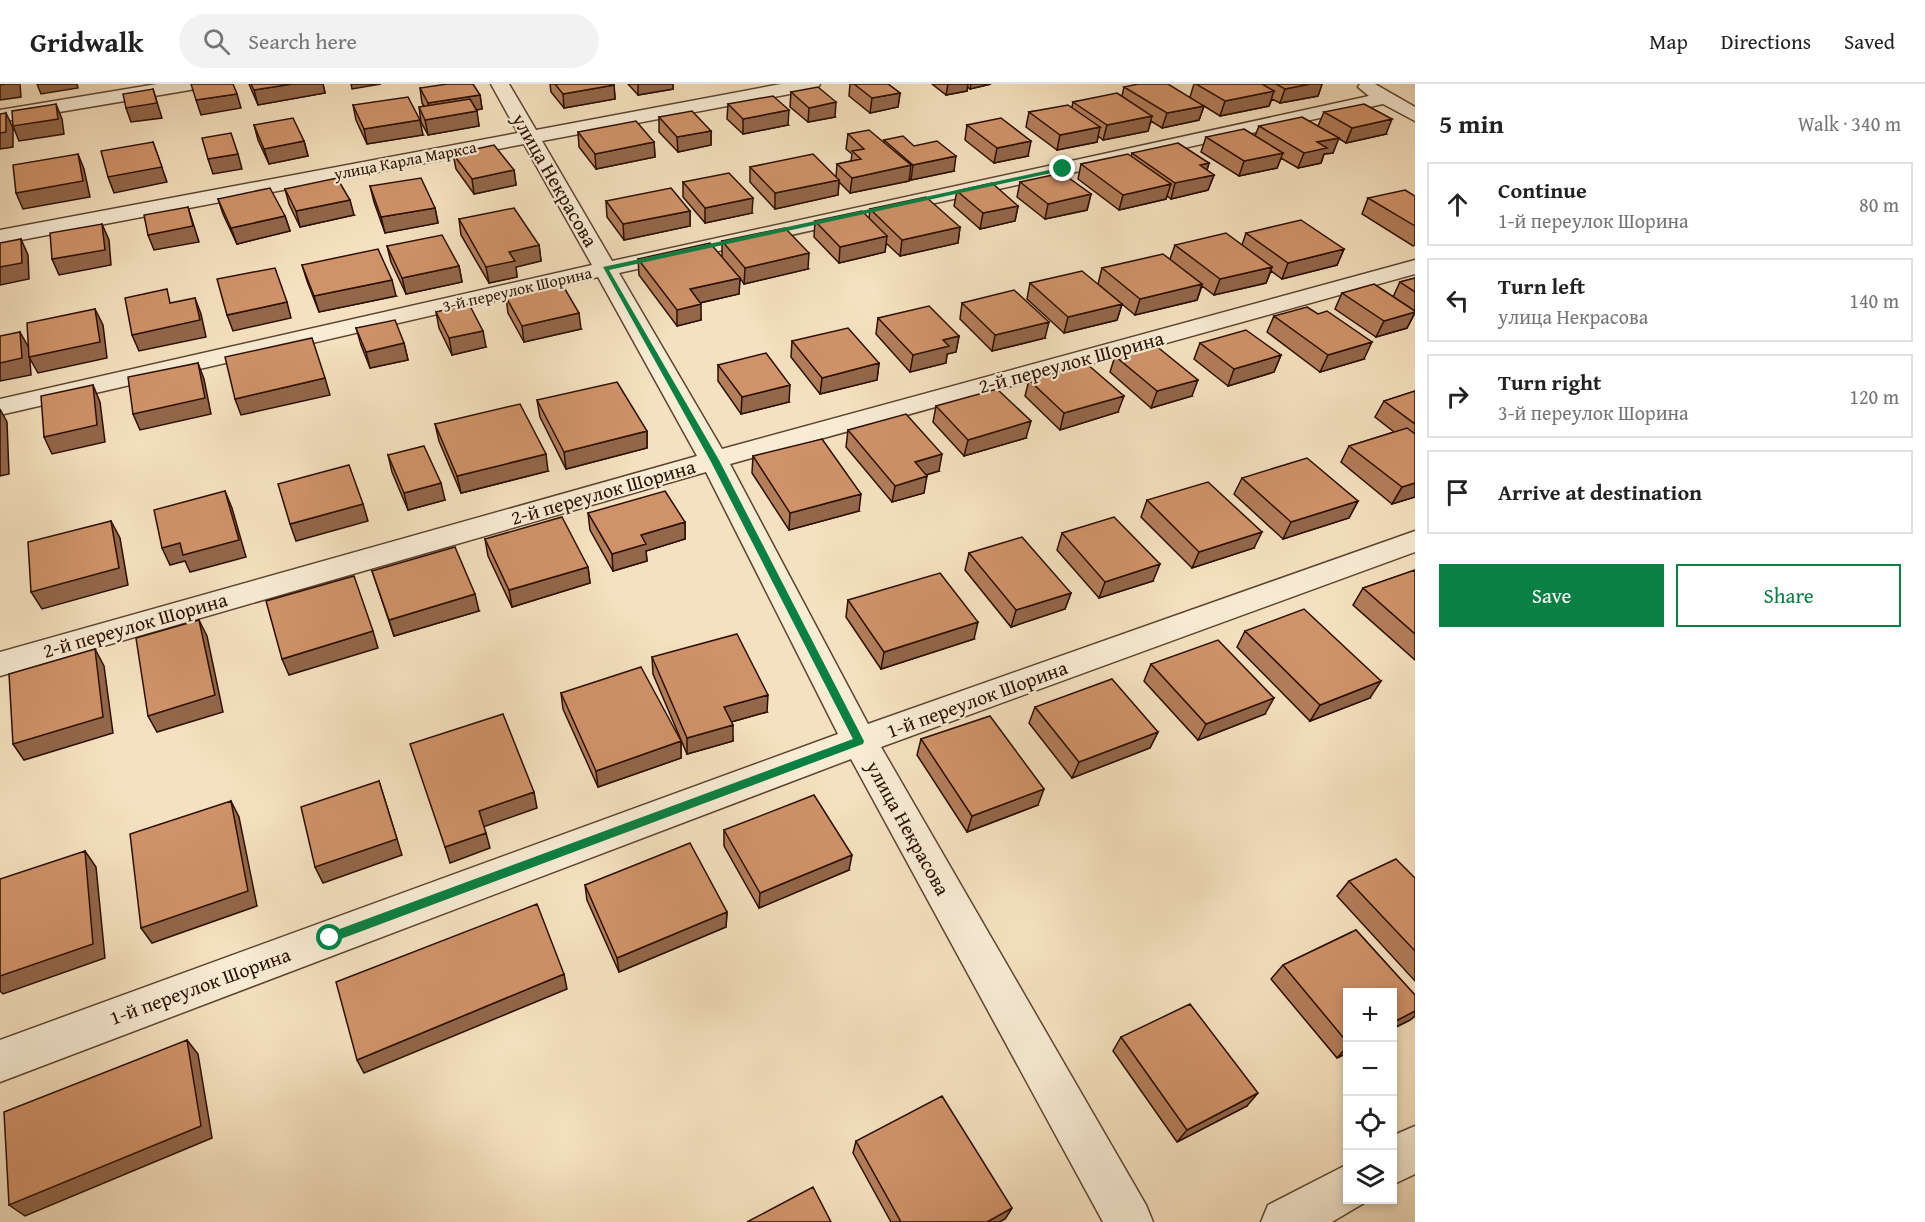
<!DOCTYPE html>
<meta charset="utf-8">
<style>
:root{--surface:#fff;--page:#f2f2f2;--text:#222;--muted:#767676;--line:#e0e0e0;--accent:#0b8043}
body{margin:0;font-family:"Gentium Book Plus",serif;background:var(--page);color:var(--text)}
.controls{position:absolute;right:18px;bottom:18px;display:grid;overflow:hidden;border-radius:0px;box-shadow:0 3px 9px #0003}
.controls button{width:54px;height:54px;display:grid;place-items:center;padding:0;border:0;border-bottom:2px solid var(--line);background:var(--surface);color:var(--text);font:30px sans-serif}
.stop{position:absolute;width:18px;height:18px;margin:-14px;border:4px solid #0b8043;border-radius:50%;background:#fff}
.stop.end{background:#0b8043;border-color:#fff;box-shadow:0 2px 6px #0008}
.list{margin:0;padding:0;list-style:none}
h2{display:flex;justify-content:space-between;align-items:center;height:78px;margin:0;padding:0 24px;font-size:26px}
h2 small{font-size:20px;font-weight:400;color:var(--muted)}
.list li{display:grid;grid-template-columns:39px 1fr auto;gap:18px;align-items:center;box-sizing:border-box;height:84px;margin:0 12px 12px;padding:0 12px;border:2px solid var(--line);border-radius:0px}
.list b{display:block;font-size:22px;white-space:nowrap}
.list p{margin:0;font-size:20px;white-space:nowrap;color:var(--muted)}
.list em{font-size:20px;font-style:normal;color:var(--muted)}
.actions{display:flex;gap:12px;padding:18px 24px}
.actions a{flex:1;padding:14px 0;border:2px solid var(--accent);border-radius:0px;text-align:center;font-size:21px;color:var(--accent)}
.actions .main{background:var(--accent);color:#fff}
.icon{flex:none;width:33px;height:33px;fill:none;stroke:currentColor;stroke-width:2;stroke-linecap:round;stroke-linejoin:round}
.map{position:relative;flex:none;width:1415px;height:1138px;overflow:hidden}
header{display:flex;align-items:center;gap:36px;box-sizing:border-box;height:84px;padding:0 30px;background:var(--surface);border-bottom:2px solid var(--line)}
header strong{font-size:28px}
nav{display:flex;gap:33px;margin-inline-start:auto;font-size:21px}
.search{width:420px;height:54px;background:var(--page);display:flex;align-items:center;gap:15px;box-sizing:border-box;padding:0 21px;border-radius:33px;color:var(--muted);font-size:22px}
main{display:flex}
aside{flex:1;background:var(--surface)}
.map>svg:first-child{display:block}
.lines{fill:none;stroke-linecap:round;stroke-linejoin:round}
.street-casing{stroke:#5e4430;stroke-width:3}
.street{fill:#f8ecd5;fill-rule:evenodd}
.wall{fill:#b37e5a;stroke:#2c0f00;stroke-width:1.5}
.shaded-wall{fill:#92674a;stroke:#2c0f00;stroke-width:1.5}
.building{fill:#d09369;stroke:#2c0f00;stroke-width:1.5}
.route{fill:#0b8043}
.labels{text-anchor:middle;stroke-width:4.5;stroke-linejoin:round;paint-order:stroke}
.far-street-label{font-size:16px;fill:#2c0f00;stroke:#f8ecd5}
.street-label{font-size:20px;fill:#2c0f00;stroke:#f8ecd5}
</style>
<header>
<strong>Gridwalk</strong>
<div class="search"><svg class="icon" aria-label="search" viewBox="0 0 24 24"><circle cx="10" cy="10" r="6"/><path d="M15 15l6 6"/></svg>Search here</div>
<nav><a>Map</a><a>Directions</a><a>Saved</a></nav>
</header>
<main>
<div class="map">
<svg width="1415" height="1138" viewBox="0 0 1415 1138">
<rect width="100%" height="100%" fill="#f5e1bf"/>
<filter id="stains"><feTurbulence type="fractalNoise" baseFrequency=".00333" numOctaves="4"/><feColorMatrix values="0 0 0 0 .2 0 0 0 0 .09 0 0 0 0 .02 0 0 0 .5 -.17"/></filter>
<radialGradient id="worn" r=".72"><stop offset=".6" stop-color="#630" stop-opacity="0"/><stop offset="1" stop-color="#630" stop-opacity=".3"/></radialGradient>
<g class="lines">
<defs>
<path id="street" d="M157,0H199L197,4L190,6L0,38V26Z
M491,0H509L536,46L781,0H820L818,4L811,6L542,57L612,177L1369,12L1358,3L1360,0H1375L1415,23V37L1383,20L619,189L722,365L1415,176V190L730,380L868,640L1415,447V468L881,663L1146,1121L1153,1138H1103L851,675L0,998V956L838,650L706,388L0,592V568L697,372L598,193L0,331V315L592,181L524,60L0,160V146L518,49Z
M1415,1042V1090L1392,1101V1052Z
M1348,1080V1116H1366L1364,1119L1332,1138H1261L1268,1121Z"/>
</defs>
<use href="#street" class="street-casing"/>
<use href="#street" class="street"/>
</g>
<path class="wall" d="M249,0H323L325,9L258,21Z
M550,0H614L615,15L564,24L551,8Z
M628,0H673V5L638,11Z
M850,0H888L900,9L898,23L870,29L849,12Z
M932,0H991L970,5L967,3V7L946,11Z
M1194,0H1322L1318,12L1280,19L1272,15L1269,22L1220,32L1204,22L1199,36L1162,44L1151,37L1148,47L1103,56L1098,52L1097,58L1057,66L1026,43L1029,28L1072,23L1073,18L1122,12L1124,3L1190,13Z
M420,4L480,11L482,25L476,26L479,42L428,51L421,38L419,23L424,22L422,19Z
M791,8L835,33L808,38L790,23Z
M728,20L788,41L743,50L727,35Z
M353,21L423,51L367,60L356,36Z
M1324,28L1386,50L1346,59L1338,54L1333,69L1324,70L1321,79L1298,84L1281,74L1277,84L1239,92L1201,68L1206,53L1255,52L1259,42H1318Z
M659,33L711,47V61L678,68L659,48Z
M254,41L304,57L308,72L269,80L258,56Z
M967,41L1028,72L994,79L965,56Z
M578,48L654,58L655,73L596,85L579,63Z
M848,50L884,59V56L914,62L954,87L911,96L909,94V97L850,109L839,98L838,111L775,125L750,98V83L836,93L837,80L851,77L852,70L846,65Z
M1132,69L1209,79L1207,86L1214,91L1208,106L1171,115L1167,112L1166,115L1119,126L1078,95L1081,80L1131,73Z
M453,70L514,86L516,101L474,110L456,85Z
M683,98L752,129L705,139L683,113Z
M1020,98L1091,110L1087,126L1045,135L1017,113Z
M370,102L435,124L438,139L385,149L374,118Z
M285,105L354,131L300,143L289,120Z
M957,107L1018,122L1015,137L980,145L954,122Z
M1415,112V161L1413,162L1362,130L1368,114Z
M218,115L285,132L290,147L237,160L223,130Z
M606,117L690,127V142L624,156L607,133Z
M870,125L960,143L958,159L900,172L886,159L885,168L839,179L814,153L815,137L869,135Z
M459,135L539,161L541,177L516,183L517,193L489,199L461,151Z
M1246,149L1344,165L1337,181L1282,195L1271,187L1266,199L1214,211L1202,202L1197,216L1135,231L1098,200L1102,184L1170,175L1175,161H1242Z
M722,157L808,185L744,200L740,194L739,210L700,219L701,236L677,242L639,191L638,175L722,173Z
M387,162L459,182L462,198L406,210L391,178Z
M302,181L396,212L319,228L307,197Z
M1415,194V229L1407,244L1376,253L1335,225L1342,209L1393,213L1400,198Z
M1030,199L1122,220L1117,236L1064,249L1027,215Z
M506,213L581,245L524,258L508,229Z
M962,219L1045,254L992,267L960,235Z
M436,228L486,263L452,271L439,244Z
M1274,232L1364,275L1320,288L1267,248Z
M878,234L959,252L956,268L947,270L946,279L910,288L876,250Z
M356,244L404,259L408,276L370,284L361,261Z
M792,257L879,279L877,296L820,310L791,273Z
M1200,259L1281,271L1274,288L1228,302L1194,275Z
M1115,272L1192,312L1151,324L1110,288Z
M718,281L789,318L741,330L718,297Z
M1029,296L1118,328L1060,346L1025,312Z
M1415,307V413L1392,420L1341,378L1349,362L1394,348L1375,333L1384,317Z
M537,316L647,347V364L566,385L540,333Z
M936,322L1026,354L964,372L933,338Z
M435,340L548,387L461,409L439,357Z
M848,346L939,387L926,391L924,409L892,418L846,363Z
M388,371L445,416L408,426L392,388Z
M753,372L859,427L789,446L752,389Z
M1242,394L1358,417L1349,434L1283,455L1234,410Z
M1147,416L1254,464L1192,484L1141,433Z
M588,429L685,438V455L646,467L647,477L613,487L590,446Z
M1062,449L1153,497L1099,514L1057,466Z
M485,455L588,483L590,499L512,523L488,472Z
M969,469L1071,509L1065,525L1011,543L965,486Z
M1415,486V576L1353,521L1363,504Z
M372,487L479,527L394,552Z
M848,516L974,555L881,585L846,533Z
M1245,547L1370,614L1310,637L1237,563Z
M652,573L767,628L731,638L733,657L687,670L653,590Z
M1151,580L1265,630L1198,656L1144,597Z
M561,609L681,657V674L598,703L563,625Z
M1035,623L1158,648L1150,664L1072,694L1029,639Z
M921,655L1038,721L967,748L917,671Z
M724,746L849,786L759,824L724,762Z
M1415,794V897L1337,812L1349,797Z
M585,801L727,828L726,843L619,888L587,816Z
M1356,846L1415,911V932L1410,936L1392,945V909H1347V969L1337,974L1271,895L1283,881Z
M1121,953L1247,1022L1177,1058L1113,967Z
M856,1057L1012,1124L1005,1135L999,1138H891L853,1069Z"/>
<path class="shaded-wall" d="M6,0H20L21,13L0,16V1Z
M37,0H77L78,4L41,10Z
M292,0H323L325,9L258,21L254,6Z
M351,0H381L352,5Z
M638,0H673V5L638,11Z
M948,0H968L967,7L946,11Z
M971,0H991L970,5Z
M1310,0H1322L1318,12L1280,19L1285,5Z
M614,1L615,15L564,24L563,10Z
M153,5L162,34L131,38L126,24Z
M1274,7L1269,22L1220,32L1225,17Z
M900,9L898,23L870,29L872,14Z
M237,10L241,24L201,31L196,16Z
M480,11L482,25L431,34L428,19Z
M836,18L835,33L808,38L809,24Z
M56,20L62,35L64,50L19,57L13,42Z
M1204,22L1199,36L1162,44L1167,29Z
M789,26L788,41L743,50V35Z
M477,27L479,42L428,51L425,36Z
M6,29L13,44V63L0,65V49Z
M1152,32L1148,47L1103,56L1107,41Z
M1392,35L1386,50L1346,59L1352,44Z
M420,36L423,51L367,60L364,45Z
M1100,43L1097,58L1057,66L1060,51Z
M711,47V61L678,68L677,53Z
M1339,54L1333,69L1324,70L1321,79L1298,84L1304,69L1317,58Z
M304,57L308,72L269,80L264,65Z
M1031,57L1028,72L994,79L997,64Z
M153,58L167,98L114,109L108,93Z
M654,58L655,73L596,85L595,70Z
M1283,69L1277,84L1239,92L1244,77Z
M78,70L84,85L90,113L23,125L16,109Z
M238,70L242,85L213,90L208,75Z
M956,72L954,87L911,96L913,81Z
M1209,79L1205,93L1214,91L1208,106L1171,115L1175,99L1200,81Z
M911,81L909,97L850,109L852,94Z
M514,86L516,101L474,110L472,95Z
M839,96L838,111L775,125V109Z
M1171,100L1166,115L1119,126L1123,111Z
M1091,110L1087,126L1045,135L1048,120Z
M753,114L752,129L705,139V124Z
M350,116L354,131L300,143L296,127Z
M1018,122L1015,137L980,145L983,129Z
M188,123L199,158L154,166L148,151Z
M435,124L438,139L385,149L381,133Z
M690,127V142L624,156L623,140Z
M285,132L290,147L237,160L231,144Z
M102,140L109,156L111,181L59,191L52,175Z
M960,143L958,159L900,172L902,156Z
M887,152L885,168L839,179L840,163Z
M21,155L28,171L29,195L0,201V183Z
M539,161L541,177L516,183L517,193L489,199L486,183L509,168Z
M1344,165L1337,181L1282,195L1288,179Z
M809,169L808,185L744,200L745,184Z
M459,182L462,198L406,210L402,194Z
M1272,183L1266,199L1214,211L1220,195Z
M740,194L739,210L690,221V205Z
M392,196L396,212L319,228L314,212Z
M1202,200L1197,216L1135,231L1140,215Z
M195,214L201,230L206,253L139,267L132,251Z
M287,218L291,234L233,247L227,231Z
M701,220V236L677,242V226Z
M1122,220L1117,236L1064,249L1068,233Z
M95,225L103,241L107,274L38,289L29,273Z
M1415,228L1407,244L1376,253L1384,237Z
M579,229L581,245L524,258L522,242Z
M1049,238L1045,254L992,267L995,251Z
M483,247L486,263L452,271L449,254Z
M20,248L29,264L31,291L0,297V279Z
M959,252L956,268L947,270L946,279L910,288L913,271L943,256Z
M1372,258L1364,275L1320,288L1328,271Z
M404,259L408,276L370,284L366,268Z
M1281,271L1274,288L1228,302L1234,285Z
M198,279L204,295L211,330L140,346L133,330Z
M879,279L877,296L820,310L822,294Z
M325,294L330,311L241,331L235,315Z
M1198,296L1192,312L1151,324L1157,307Z
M93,301L100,318L105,358L52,370L44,353Z
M790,301L789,318L741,330L742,313Z
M1124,312L1118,328L1060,346L1064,329Z
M0,325L7,338L9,390L0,392Z
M1031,337L1026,354L964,372L968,356Z
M647,347V364L566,385L564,368Z
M546,370L548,387L461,409L457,392Z
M942,370L939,387L912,395L915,378Z
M927,392L924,409L892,418L895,402Z
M441,399L445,416L408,426L404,409Z
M1415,399V413L1392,420L1402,403Z
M225,407L232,424L246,473L190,488L185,477L170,481L162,464Z
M861,410L859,427L789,446L790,429Z
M1358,417L1349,434L1283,455L1291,438Z
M363,420L368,437L296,457L290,440Z
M111,437L120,454L128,501L42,525L31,508Z
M685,438V455L646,467L647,477L613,487L612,470L641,451Z
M1262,448L1254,464L1192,484L1199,468Z
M1160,480L1153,497L1099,514L1105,498Z
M588,483L590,499L512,523L509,506Z
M1071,509L1065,525L1011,543L1016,526Z
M475,510L479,527L394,552L389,536Z
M199,536L207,552L223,628L157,648L148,632Z
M978,538L974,555L881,585L884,568Z
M373,547L378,564L289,591L282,575Z
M95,565L104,582L113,649L24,676L13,660Z
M1381,597L1370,614L1310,637L1320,621Z
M768,611L767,628L724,640V623Z
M1274,614L1265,630L1198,656L1206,640Z
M733,641V657L687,670V654Z
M1158,648L1150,664L1072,694L1079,678Z
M681,657V674L598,703L596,687Z
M379,697L402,771L323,799L315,783Z
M1044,705L1038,721L967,748L972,732Z
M534,708L537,724L483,743L479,727Z
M231,717L239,733L257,822L152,859L141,844Z
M486,749L490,764L450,779L445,763Z
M85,767L96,783L105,874L3,910L0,907V892Z
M852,771L849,786L759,824L760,809Z
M727,828L726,843L619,888L617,874Z
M564,890L567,905L364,989L357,976Z
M1415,927V932L1410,936L1392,945V939Z
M187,956L198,970L212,1054L25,1132L9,1121Z
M1347,963V969L1337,974Z
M1258,1009L1247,1022L1177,1058L1187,1046Z
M1012,1124L1005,1135L999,1138H987Z"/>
<path class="building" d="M191,0H233L237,10L196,16Z
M251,0H292L254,6Z
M447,0H473L480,11L428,19L420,4Z
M555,0H614V1L563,10Z
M854,0H888L900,9L872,14Z
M1138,0H1168L1204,22L1167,29L1124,3Z
M1196,0H1262L1274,7L1225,17Z
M1276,0H1310L1285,5Z
M818,3L836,18L809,24L791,8Z
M153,5L157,19L126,24L123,10Z
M1117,9L1152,32L1107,41L1073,18Z
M773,12L789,26L743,35L728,20Z
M408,13L420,36L364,45L353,21Z
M470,15L477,27L425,36L419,23Z
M56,20L58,35L13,42L12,27Z
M1364,20L1392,35L1352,44L1324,28Z
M1068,21L1100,43L1060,51L1029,28Z
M692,27L711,47L677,53L659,33Z
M6,29V48L0,49V30Z
M1302,33L1339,54L1317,58L1327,64L1304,69L1259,42Z
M293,34L304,57L264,65L254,41Z
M1001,34L1031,57L997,64L967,41Z
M636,37L654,58L595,70L578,48Z
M1244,45L1283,69L1244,77L1206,53Z
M869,46L911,81L852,94L837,80L861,75L852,67L864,65L848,50Z
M231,49L238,70L208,75L202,54Z
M903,52L914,62L937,57L956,72L913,81L884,56Z
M153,58L162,83L108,93L101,67Z
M1178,59L1209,79L1200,81L1214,91L1175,99L1132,69Z
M494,61L514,86L472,95L453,70Z
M78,70L83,97L16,109L13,81Z
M813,70L839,96L775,109L750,83Z
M1128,70L1171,100L1123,111L1081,80Z
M729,89L753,114L705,124L683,98Z
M1062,89L1091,110L1048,120L1020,98Z
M337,94L350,116L296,127L285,105Z
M421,94L435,124L381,133L370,102Z
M992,99L1018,122L983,129L957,107Z
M270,104L285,132L231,144L218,115Z
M671,104L690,127L623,140L606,117Z
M1405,106L1415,112V142L1368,114Z
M926,113L960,143L902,156L870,125Z
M188,123L193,142L148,151L144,131Z
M514,124L539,161L509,168L515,177L486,183L459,135Z
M862,127L887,152L840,163L815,137Z
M1301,136L1344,165L1288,179L1246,149Z
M102,140L105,166L52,175L50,149Z
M785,144L809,169L745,184L722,157Z
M1226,149L1272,183L1220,195L1175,161Z
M442,151L459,182L402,194L387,162Z
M21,155L22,179L0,183V159Z
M710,159L740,194L690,205L701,220L677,226L638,175Z
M378,165L392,196L314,212L302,181Z
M1163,170L1202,200L1140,215L1102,184Z
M275,184L287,218L227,231L217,195Z
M1082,187L1122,220L1068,233L1030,199Z
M1415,194V208L1400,198Z
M562,200L579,229L522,242L506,213Z
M1374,200L1415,227V228L1384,237L1342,209Z
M167,205L170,219L195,214L200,236L132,251L125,214Z
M1014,206L1049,238L995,251L962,219Z
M469,220L483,247L449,254L436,228Z
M929,222L959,252L943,256L949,262L913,271L878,234Z
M1307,223L1318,230L1327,227L1372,258L1328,271L1274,232Z
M95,225L100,258L29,273L27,239Z
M395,236L404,259L366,268L356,244Z
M848,244L879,279L822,294L792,257Z
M1246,246L1281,271L1234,285L1200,259Z
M20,248L22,274L0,279V252Z
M312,254L325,294L235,315L225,273Z
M1155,261L1198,296L1157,307L1115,272Z
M766,269L790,301L742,313L718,281Z
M198,279L205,314L133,330L128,293Z
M1087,280L1124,312L1064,329L1029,296Z
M617,298L647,347L564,368L537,316Z
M93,301L97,341L44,353L41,312Z
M997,305L1031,337L968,356L936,322Z
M1415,307V340L1384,317Z
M520,320L546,370L457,392L435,340Z
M906,330L942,370L915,378L927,392L895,402L848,346Z
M1407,344L1415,350V399L1402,403L1349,362Z
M822,355L861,410L790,429L753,372Z
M424,362L441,399L404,409L388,371Z
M1307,374L1358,417L1291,438L1242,394Z
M349,381L363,420L290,440L278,400Z
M1208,398L1262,448L1199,468L1147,416Z
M225,407L239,456L183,471L180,459L162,464L154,426Z
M665,407L685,438L641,451L646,460L612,470L588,429Z
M562,433L588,483L509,506L485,455Z
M1114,433L1160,480L1105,498L1062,449Z
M111,437L119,484L31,508L28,458Z
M1022,453L1071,509L1016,526L969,469Z
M455,463L475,510L389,536L372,487Z
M1415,486V550L1363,504Z
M940,489L978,538L884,568L848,516Z
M354,492L373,547L282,575L266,517Z
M1304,525L1381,597L1320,621L1245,547Z
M199,536L215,611L148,632L136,554Z
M737,550L768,611L724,623L733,641L687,654L652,573Z
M1218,556L1274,614L1206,640L1151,580Z
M95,565L103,633L13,660L9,590Z
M641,583L681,657L596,687L561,609Z
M1112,595L1158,648L1079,678L1035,623Z
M503,630L534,708L479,727L486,749L445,763L410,660Z
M990,632L1044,705L972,732L921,655Z
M379,697L397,755L315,783L301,723Z
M814,711L852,771L760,809L724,746Z
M231,717L248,807L141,844L130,750Z
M690,759L727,828L617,874L585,801Z
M85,767L93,860L0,892V795Z
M1396,775L1415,794V867L1349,797Z
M537,820L564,890L357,976L336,898Z
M1356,846L1415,911V927L1392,939V909H1347V958L1283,881Z
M1190,920L1258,1009L1187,1046L1121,953Z
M187,956L201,1042L9,1121L4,1028Z
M942,1012L1012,1124L987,1138H901L856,1057Z
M813,1103L831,1138H747Z"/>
<path class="route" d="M1063,83L1065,86L609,186L719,376L864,657L863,660L330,859L326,858V850L853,655L710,376L603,183Z"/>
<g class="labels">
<g class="far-street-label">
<text transform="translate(405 76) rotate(-11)" y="6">улица Карла Маркса</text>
<text transform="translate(517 205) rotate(-13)" y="6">3-й переулок Шорина</text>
</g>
<g class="street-label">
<text transform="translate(555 96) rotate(60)" y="7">улица Некрасова</text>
<text transform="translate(1071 278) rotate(-15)" y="7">2-й переулок Шорина</text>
<text transform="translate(603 408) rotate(-16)" y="7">2-й переулок Шорина</text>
<text transform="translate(135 541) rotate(-16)" y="7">2-й переулок Шорина</text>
<text transform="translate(977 615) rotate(-20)" y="7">1-й переулок Шорина</text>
<text transform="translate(908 744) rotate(61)" y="7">улица Некрасова</text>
<text transform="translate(200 902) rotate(-20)" y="7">1-й переулок Шорина</text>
</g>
</g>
<rect width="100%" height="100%" filter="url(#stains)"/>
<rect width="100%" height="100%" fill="url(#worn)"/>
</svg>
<div class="controls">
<button>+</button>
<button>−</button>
<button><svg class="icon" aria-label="locate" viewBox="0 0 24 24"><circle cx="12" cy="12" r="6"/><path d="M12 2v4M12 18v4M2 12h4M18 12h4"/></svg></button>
<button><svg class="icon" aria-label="layers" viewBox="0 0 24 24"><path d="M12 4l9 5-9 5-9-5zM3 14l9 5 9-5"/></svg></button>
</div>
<div class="stop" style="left:330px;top:854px"></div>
<div class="stop end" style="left:1063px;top:85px"></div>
</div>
<aside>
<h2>5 min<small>Walk · 340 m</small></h2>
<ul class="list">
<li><svg class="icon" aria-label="ahead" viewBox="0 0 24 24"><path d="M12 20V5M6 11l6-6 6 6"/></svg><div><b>Continue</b><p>1-й переулок Шорина</p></div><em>80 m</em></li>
<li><svg class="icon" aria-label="left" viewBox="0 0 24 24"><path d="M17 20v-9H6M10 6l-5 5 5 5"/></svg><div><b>Turn left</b><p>улица Некрасова</p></div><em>140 m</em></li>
<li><svg class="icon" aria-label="right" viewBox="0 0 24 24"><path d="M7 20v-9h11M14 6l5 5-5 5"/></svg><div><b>Turn right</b><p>3-й переулок Шорина</p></div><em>120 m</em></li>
<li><svg class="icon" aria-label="arrive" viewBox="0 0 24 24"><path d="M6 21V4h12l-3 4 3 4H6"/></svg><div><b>Arrive at destination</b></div></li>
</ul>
<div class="actions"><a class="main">Save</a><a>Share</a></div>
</aside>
</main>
